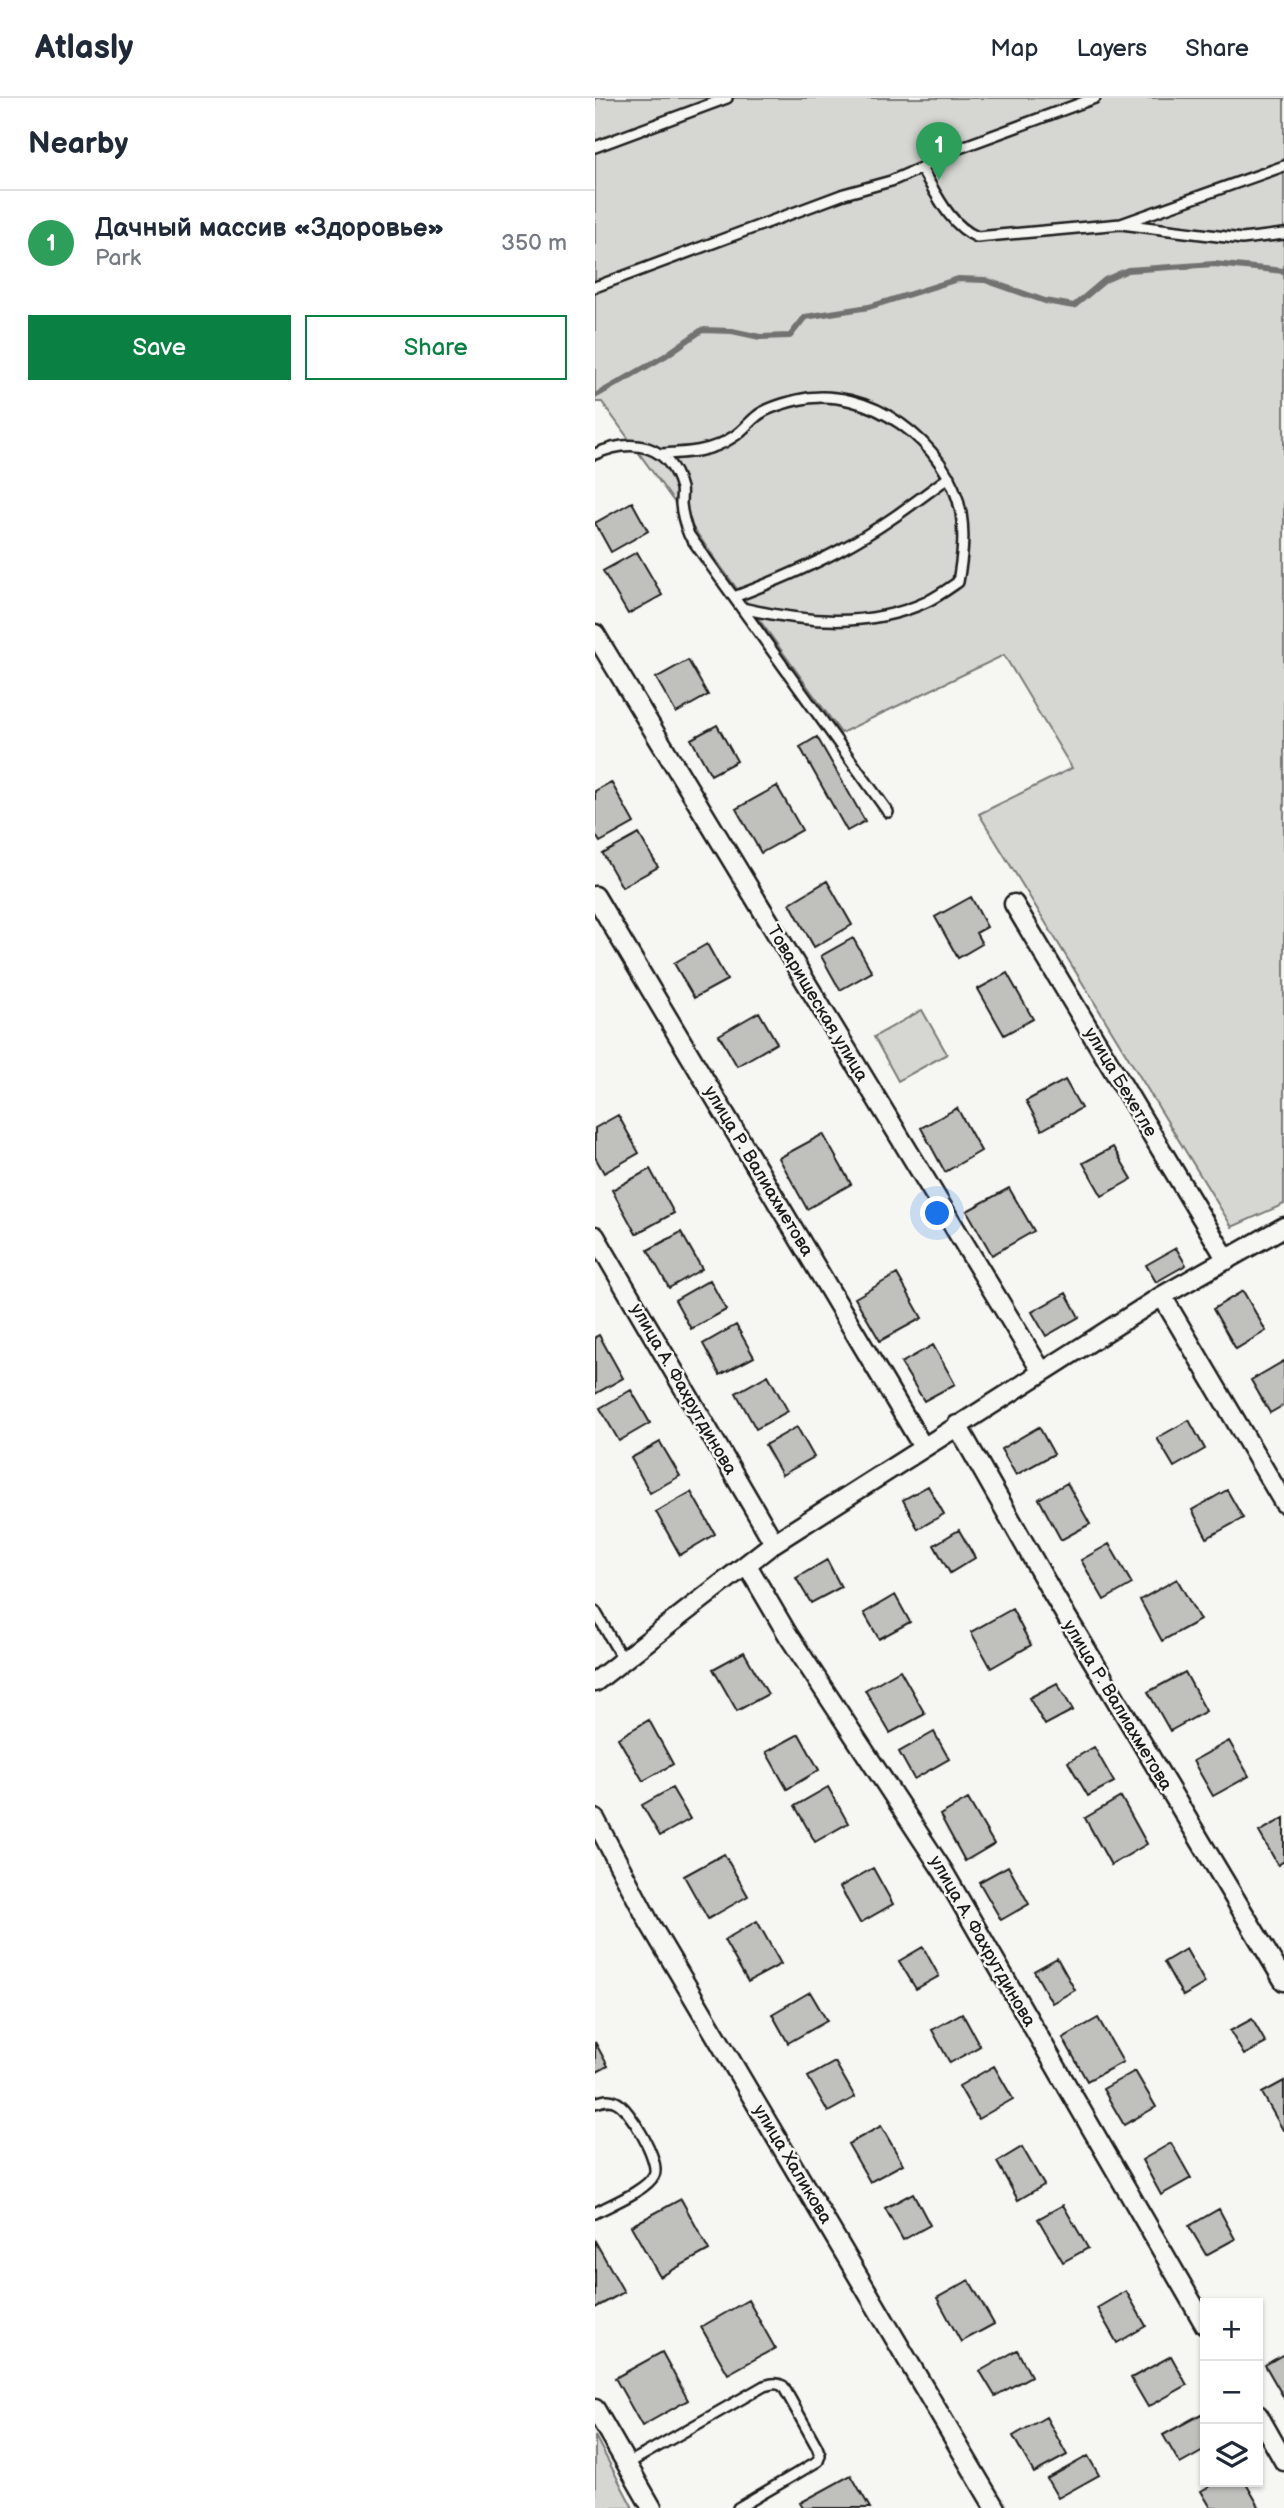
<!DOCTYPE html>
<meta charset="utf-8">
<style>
:root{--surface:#fff;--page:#f2f2f3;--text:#1f2937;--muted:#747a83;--line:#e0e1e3;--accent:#0b8043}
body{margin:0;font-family:"Balsamiq Sans",sans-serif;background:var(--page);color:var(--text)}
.controls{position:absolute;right:21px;bottom:21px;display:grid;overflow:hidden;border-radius:0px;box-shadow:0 2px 5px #0004}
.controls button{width:63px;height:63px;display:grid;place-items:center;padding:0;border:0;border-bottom:2px solid var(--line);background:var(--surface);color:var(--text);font:35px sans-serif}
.you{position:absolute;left:343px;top:1116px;width:24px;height:24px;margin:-18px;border:5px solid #fff;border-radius:50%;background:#1a73e8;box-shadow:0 0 0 10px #1a73e833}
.badge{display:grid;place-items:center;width:46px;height:46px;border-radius:50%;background:var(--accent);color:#fff;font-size:23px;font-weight:700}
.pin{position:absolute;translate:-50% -58px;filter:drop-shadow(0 2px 4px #0008)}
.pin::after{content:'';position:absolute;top:37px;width:24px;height:21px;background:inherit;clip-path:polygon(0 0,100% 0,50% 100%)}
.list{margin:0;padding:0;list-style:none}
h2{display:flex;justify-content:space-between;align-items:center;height:91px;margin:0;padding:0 28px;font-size:30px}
h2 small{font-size:23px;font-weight:400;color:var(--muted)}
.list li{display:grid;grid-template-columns:46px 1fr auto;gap:21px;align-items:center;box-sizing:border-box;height:105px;padding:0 28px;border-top:2px solid var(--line)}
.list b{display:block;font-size:26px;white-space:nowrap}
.list p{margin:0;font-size:23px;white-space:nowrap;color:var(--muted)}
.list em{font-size:23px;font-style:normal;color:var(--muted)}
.actions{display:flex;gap:14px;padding:21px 28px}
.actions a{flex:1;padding:16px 0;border:2px solid var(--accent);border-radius:0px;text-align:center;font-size:24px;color:var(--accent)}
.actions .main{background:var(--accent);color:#fff}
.icon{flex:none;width:38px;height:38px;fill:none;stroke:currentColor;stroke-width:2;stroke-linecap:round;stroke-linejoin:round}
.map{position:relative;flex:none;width:689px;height:2410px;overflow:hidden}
header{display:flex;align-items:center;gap:42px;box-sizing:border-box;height:98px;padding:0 35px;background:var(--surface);border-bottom:2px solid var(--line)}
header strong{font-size:33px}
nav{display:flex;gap:38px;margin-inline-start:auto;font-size:24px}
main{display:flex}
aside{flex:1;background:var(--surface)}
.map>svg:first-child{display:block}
.green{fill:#d6d6d2;stroke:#797977;stroke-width:2}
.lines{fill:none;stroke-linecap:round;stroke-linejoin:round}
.stream{stroke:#727271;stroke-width:6}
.building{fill:#c0c0bd;stroke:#1c1c1c;stroke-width:2}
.service-casing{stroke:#1c1c1c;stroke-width:14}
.minor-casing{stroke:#1c1c1c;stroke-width:23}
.service{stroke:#f6f6f2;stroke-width:9}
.minor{stroke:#f6f6f2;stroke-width:18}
.labels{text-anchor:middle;stroke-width:5;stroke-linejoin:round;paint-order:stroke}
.street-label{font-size:18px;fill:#1c1c1c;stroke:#f6f6f2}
</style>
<header>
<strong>Atlasly</strong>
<nav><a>Map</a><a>Layers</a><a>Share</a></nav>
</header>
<main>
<aside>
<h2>Nearby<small></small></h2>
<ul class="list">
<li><span class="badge" style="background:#2e9e5b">1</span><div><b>Дачный массив «Здоровье»</b><p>Park</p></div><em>350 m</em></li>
</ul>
<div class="actions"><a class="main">Save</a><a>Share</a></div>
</aside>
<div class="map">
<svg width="689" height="2410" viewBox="0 0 689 2410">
<rect width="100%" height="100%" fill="#f6f6f2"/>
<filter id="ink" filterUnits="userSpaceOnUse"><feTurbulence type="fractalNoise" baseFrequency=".0143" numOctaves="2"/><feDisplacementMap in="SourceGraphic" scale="14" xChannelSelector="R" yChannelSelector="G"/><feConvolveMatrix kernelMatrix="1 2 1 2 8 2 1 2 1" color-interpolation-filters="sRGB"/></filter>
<g filter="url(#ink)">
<path class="green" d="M0,0H689V1106L637,1129L384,716L477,670L409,557L246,635L7,304H0Z
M327,912L352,956L303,983L279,939Z
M0,2338L38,2410H0Z"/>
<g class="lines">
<path class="stream" d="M0,298L70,258L107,232L137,233L165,239L195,238L210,219L274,209L363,181L390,182L450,203L479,208L510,182L533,172L619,166L689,173"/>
</g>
<path class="building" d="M37,404L53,433L16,454L0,425Z
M42,454L67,497L33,516L8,473Z
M93,562L113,597L81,615L61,580Z
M122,627L142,663L116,677L96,641Z
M222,639L270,723L252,733L205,649Z
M16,684L39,725L5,744L0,736V693Z
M182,688L207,732L166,755L141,711Z
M44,736L63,769L27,789L8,756Z
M232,783L257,827L219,849L195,805Z
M376,799L392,829L381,835L387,846L363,860L340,819Z
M258,840L277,874L245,892L226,858Z
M112,846L132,882L99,900L79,865Z
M412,875L438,921L409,937L383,891Z
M164,914L182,945L142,968L124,937Z
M470,982L486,1010L447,1032L431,1003Z
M362,1010L386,1053L350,1074L326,1030Z
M23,1017L44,1055L9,1075L0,1059V1030Z
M228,1036L256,1086L212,1111L184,1060Z
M518,1049L537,1081L507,1098L488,1065Z
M55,1071L79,1115L41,1136L17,1092Z
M414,1090L439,1133L397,1157L372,1113Z
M86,1134L107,1171L74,1190L53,1152Z
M581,1150L591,1167L561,1184L551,1167Z
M302,1176L327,1220L285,1243L260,1200Z
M115,1182L131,1212L96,1231L80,1202Z
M648,1193L671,1233L641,1251L618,1211Z
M471,1195L484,1219L451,1238L437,1214Z
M141,1227L159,1259L125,1277L108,1246Z
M4,1237L28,1280L0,1296V1239Z
M338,1247L360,1286L329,1303L306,1265Z
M689,1263V1307L675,1315L656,1282Z
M173,1277L193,1313L161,1331L141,1295Z
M36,1292L55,1325L24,1343L5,1310Z
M594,1322L610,1351L579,1369L562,1340Z
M202,1329L219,1359L187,1377L170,1347Z
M444,1329L459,1356L421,1377L406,1351Z
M65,1344L85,1378L55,1395L36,1360Z
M472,1385L495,1426L466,1442L444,1401Z
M333,1388L349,1416L323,1431L308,1402Z
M632,1392L648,1420L612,1440L597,1412Z
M96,1394L120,1436L85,1457L61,1414Z
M364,1432L380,1460L355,1475L339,1447Z
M514,1446L537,1486L509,1502L486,1462Z
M232,1462L246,1489L216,1505L201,1480Z
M582,1481L605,1522L567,1543L545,1502Z
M300,1497L315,1524L284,1541L269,1515Z
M417,1511L436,1547L396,1570L376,1534Z
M149,1554L173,1596L142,1613L118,1571Z
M305,1572L330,1616L295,1635L270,1592Z
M590,1574L611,1613L575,1633L553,1594Z
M462,1585L478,1612L450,1627L434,1600Z
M54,1622L78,1666L48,1683L23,1640Z
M339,1634L354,1661L319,1681L304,1654Z
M204,1636L224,1672L192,1691L171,1654Z
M634,1643L654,1678L618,1698L598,1663Z
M499,1649L519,1684L493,1698L473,1664Z
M233,1689L253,1725L220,1744L200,1708Z
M77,1690L95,1721L65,1738L47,1707Z
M526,1699L552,1746L516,1767L490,1720Z
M373,1701L399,1746L370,1763L345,1717Z
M689,1720V1763L683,1767L664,1734Z
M129,1756L153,1798L113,1821L89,1778Z
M413,1768L434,1806L406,1822L384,1784Z
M278,1770L298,1806L265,1825L245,1789Z
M162,1823L186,1866L153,1884L129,1842Z
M328,1849L344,1878L321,1891L304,1863Z
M591,1851L610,1885L588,1898L569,1864Z
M462,1860L480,1892L457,1905L439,1873Z
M215,1894L232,1923L193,1945L177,1916Z
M367,1915L385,1948L355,1965L337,1932Z
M503,1920L528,1964L492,1983L468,1940Z
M657,1921L671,1945L649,1957L635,1933Z
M0,1944L13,1968L0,1975Z
M240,1964L260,1999L233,2014L213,1979Z
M399,1968L418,2001L383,2021L364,1988Z
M540,1973L561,2009L529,2027L508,1991Z
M689,1983V2032H688L667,1995Z
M286,2028L308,2066L275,2084L253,2046Z
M576,2045L596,2080L566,2097L547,2062Z
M427,2049L449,2087L423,2102L402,2064Z
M318,2095L335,2127L308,2142L290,2110Z
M86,2101L114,2152L65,2179L36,2128Z
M468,2107L493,2150L468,2164L443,2121Z
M624,2111L640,2141L611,2157L594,2128Z
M0,2143L29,2194L0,2210Z
M374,2182L399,2226L366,2244L342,2200Z
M531,2193L551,2228L522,2245L502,2210Z
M153,2202L180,2250L133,2276L106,2229Z
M422,2252L436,2278L400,2298L385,2273Z
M67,2254L93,2302L47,2328L20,2280Z
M689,2256V2300L670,2267Z
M576,2258L592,2287L553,2309L536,2280Z
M608,2315L610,2319V2352L585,2366L568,2337Z
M451,2319L472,2357L439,2375L418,2338Z
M493,2358L504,2377L463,2400L452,2381Z
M256,2377L275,2410H208L205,2405Z
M622,2384H650L665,2410H616L606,2393Z"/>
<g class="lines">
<defs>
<path id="service" d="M0,49L132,0
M689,68L526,126L647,141L689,136
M326,70C341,95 354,127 382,139L526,126
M0,189L249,96L296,83L326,70L359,52L500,0
M0,356C38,339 74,346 86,390C87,395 86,400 86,406C87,417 90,427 94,437L293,714
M66,356C92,355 116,354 138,339C147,334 154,324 162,318C171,310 190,305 202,302C272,285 354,345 366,415C370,439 367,461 363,484C353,491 342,499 331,504C273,531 207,524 147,510
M139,499C176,485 212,470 247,451C285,431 319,405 354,379
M0,1513L28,1562
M0,2005C7,2003 14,2000 21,2004C34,2009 66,2064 59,2077C52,2092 15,2107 0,2115
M32,2366L169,2288C176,2286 181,2284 188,2288L222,2349L225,2357L223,2363L143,2410"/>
<path id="minor" d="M0,536L447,1274
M0,798L328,1349
M419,806L632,1162
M0,1138L179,1445
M567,1198L689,1405
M362,1327L455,1491L689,1883
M152,1467L193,1537L348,1773L610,2227
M0,1584L179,1445L567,1198L689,1129
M0,1721L55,1826L400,2410
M0,2311L57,2410
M663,2317L689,2363"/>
</defs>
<use href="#service" class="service-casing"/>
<use href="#minor" class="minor-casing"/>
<use href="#service" class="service"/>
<use href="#minor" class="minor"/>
</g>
</g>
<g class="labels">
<g class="street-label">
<text transform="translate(223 905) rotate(59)" y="6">Товарищеская улица</text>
<text transform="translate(526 984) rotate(59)" y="6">улица Бехетле</text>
<text transform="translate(164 1073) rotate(59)" y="6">улица Р. Валиахметова</text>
<text transform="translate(89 1291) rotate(60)" y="6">улица А. Фахрутдинова</text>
<text transform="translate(523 1607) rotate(59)" y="6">улица Р. Валиахметова</text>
<text transform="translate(388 1843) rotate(60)" y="6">улица А. Фахрутдинова</text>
<text transform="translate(198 2066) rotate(59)" y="6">улица Халикова</text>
</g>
</g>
</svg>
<div class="controls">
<button>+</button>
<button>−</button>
<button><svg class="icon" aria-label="layers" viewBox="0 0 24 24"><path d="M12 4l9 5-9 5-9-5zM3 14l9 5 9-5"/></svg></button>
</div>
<div class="you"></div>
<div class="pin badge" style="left:344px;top:82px;background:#2e9e5b">1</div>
</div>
</main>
